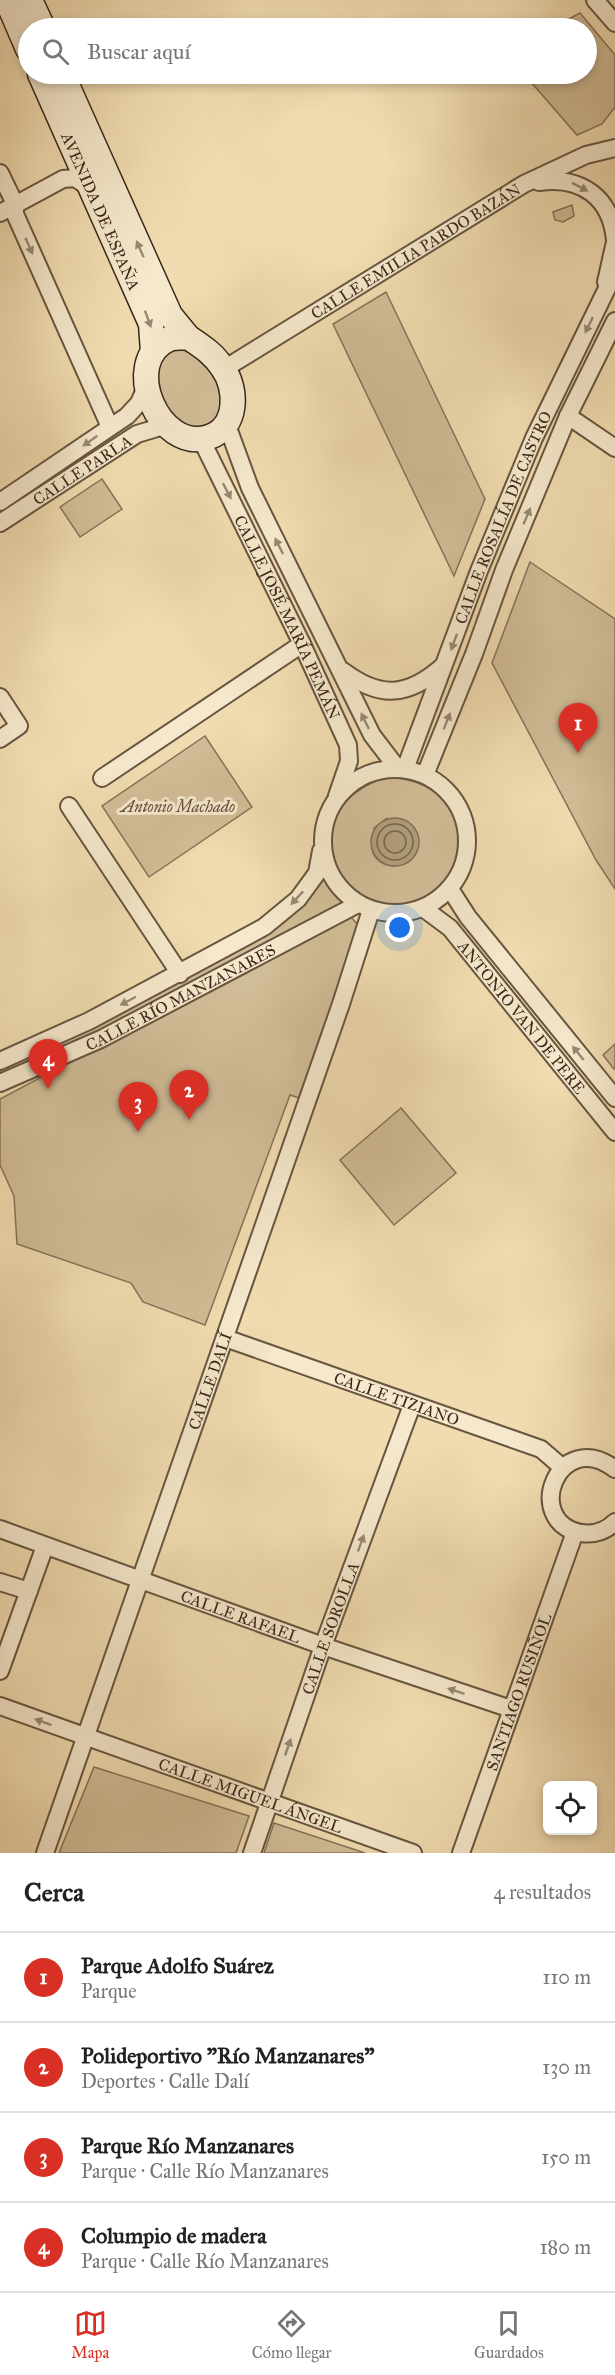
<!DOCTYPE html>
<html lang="es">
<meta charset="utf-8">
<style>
:root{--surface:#fff;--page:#f6f6f6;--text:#222;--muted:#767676;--line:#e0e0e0;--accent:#d93025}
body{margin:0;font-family:"IM FELL Great Primer",serif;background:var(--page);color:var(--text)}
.controls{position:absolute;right:18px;bottom:18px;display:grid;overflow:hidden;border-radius:9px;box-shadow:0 3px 9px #0003}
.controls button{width:54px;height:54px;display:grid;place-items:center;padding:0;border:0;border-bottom:2px solid var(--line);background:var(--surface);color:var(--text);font:30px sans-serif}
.you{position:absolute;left:400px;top:928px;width:21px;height:21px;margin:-15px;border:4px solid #fff;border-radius:50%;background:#1a73e8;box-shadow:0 0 0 9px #1a73e833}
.badge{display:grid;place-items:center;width:39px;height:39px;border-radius:50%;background:var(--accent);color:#fff;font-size:20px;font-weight:700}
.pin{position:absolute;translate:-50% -50px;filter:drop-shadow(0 2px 3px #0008)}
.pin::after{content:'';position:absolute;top:32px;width:21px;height:18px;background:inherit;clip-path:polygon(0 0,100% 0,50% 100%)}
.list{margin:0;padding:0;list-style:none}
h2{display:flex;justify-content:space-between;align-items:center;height:78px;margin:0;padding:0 24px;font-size:26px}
h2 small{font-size:20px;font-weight:400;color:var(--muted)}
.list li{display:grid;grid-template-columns:39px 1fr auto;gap:18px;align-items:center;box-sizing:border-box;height:90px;padding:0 24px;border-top:2px solid var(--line)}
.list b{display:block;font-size:22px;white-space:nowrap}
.list p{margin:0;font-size:20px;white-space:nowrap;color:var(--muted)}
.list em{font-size:20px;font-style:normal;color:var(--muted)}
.icon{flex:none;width:33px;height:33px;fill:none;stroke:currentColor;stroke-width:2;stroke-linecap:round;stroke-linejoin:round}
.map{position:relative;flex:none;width:615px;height:1853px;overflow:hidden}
.search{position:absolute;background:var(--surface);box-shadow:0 3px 9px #0003;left:18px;right:18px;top:18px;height:66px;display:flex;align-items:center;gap:15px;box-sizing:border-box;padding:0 21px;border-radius:33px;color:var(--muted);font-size:22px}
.sheet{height:438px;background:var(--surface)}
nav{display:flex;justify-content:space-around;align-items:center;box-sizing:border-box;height:84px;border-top:2px solid var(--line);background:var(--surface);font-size:16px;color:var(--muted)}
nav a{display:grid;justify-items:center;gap:3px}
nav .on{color:var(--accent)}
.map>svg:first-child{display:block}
.green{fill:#d1bd97;stroke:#867259;stroke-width:1.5;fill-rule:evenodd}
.water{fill:#b29f7d;stroke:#826f56;stroke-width:1.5}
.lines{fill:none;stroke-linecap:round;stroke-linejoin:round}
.shore{stroke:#76644c;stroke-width:1.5}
.street-casing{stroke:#685540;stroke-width:20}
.secondary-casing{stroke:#3b281b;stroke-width:27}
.street{stroke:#f5e8cc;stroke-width:16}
.secondary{stroke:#f5e8cc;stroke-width:24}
.oneway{fill:#988874}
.labels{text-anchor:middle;stroke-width:6;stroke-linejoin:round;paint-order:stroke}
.street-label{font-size:16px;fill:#3b281b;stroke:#f5e8cc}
.park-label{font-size:16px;font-style:italic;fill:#604d3a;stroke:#f5e8cc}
</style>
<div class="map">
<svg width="615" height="1853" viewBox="0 0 615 1853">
<rect width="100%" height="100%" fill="#f0dcb0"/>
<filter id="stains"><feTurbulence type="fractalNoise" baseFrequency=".00333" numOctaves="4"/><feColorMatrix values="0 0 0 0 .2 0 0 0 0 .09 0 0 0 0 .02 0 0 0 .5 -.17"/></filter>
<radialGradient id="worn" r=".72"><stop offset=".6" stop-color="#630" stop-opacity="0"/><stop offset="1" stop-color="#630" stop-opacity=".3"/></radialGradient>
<path class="green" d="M580,13L615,55V107L602,124L577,135L524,74H586V28H552Z
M572,205L574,216L563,222L555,220L553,212Z
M386,292L485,499L454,576L333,324Z
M180,349C208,356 240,405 208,424C172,445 131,358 180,349Z
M102,479L122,509L80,537L60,507Z
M530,562L615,619V889L596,860L492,663Z
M205,736L252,807L149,877L102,806Z
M389,777C501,786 464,926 380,904C366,901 354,895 345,883C309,837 338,790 389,777ZM387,818L411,860C399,868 380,869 373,853C371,846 374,836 374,828Z
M321,875L346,904L174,997L0,1079V1062L192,970Z
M348,914L361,928L305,1100L290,1095L205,1325L143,1302L131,1283L17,1244L14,1196L0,1165V1099Z
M615,1044V1068L614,1069L603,1055Z
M401,1108L456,1173L394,1225L340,1160Z
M94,1767L249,1816L236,1853H59Z
M274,1823L365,1853H264Z"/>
<path class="water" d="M371 842a24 24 0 1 1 48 0a24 24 0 1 1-48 0Z"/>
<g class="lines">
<path class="shore" d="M377 842a18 18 0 1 1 36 0a18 18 0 1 1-36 0Z
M384 842a11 11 0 1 1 22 0a11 11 0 1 1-22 0Z"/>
<defs>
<g id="street">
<path d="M595,0L615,23"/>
<path d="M0,173L15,204V214L110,427"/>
<path d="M539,182C581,176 611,197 615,240"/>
<path d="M0,213L63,179L75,178L90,188"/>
<path d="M606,282L615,242"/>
<path id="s1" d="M224,369L524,184L586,155L615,148"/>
<path d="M568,416L615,448"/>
<path d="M227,425L250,488L372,735L398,769"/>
<path id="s2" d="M201,439L302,644L348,745L349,761L337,796"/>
<path d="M0,502L127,416L139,403L146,387"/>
<path id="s3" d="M0,523L137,434L167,425"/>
<path d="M343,671C380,699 408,697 443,666"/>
<path d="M0,697L19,726L0,739"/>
<circle cx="395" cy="841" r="72"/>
<path id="s4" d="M405,769L479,571L534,438L615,272"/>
<path d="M425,775L474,654L504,570L568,416L615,321"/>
<path d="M102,778L302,644"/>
<path d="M69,806L180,974"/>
<path d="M450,889L468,917L615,1098"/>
<path id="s5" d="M423,908L450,928L615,1132"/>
<path d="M0,1061L89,1021L264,927L298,899L317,873L321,851"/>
<path id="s6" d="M0,1083L101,1039L358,904"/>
<path id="s7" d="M225,1338L541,1449L563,1468"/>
<path d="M615,1469C558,1426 522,1522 581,1533C594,1535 606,1531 615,1522"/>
<path id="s8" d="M0,1529L323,1646L511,1709"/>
<path d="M0,1582L29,1591"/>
<path d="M0,1671L45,1546"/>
<path id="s9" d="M0,1706L413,1853"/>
<path id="s10" d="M45,1853L341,1004L371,910"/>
<path id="s11" d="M252,1853L323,1646L412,1405"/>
<path id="s12" d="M461,1853L575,1532"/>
</g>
<g id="secondary">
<path d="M7,0L28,49"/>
<path d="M30,0L43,28"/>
<path id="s13" d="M40,74L151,324L153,352"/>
<path d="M62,74L170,315L188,337"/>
<path d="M188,337C201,346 213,353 222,367C238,388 238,428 209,437C159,454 119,361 169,339C174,337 182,338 188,337Z"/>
</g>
</defs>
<use href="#street" class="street-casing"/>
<use href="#secondary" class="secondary-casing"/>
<use href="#street" class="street"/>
<use href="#secondary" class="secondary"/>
</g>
<defs><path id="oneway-solid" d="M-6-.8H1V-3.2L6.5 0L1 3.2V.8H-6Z" transform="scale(1.5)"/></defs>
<g class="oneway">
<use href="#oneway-solid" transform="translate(580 187) rotate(27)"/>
<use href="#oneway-solid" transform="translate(29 246) rotate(66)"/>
<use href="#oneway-solid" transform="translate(140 249) rotate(-114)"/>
<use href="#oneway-solid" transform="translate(148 319) rotate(70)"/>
<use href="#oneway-solid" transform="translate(589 325) rotate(116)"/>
<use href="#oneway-solid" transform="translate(90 441) rotate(145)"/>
<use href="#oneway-solid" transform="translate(227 491) rotate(63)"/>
<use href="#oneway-solid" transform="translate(527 516) rotate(-67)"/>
<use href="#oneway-solid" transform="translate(279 546) rotate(-117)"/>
<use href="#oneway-solid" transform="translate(454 642) rotate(110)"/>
<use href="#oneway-solid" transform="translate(365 721) rotate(-116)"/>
<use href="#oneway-solid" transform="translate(447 721) rotate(-68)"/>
<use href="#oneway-solid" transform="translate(297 898) rotate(133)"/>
<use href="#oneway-solid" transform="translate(128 1001) rotate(152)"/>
<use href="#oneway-solid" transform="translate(578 1053) rotate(-129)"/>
<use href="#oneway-solid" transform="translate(361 1543) rotate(-70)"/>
<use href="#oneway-solid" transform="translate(456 1691) rotate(-162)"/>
<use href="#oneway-solid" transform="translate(43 1722) rotate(-160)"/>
<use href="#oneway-solid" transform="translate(288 1747) rotate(-71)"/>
</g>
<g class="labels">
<g class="street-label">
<text dy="6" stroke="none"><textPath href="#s13" startOffset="150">AVENIDA DE ESPAÑA</textPath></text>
<text dy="6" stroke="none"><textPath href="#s1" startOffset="225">CALLE EMILIA PARDO BAZÁN</textPath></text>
<text dy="6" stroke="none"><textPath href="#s3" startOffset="98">CALLE PARLA</textPath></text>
<text dy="6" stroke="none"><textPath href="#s4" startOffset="270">CALLE ROSALÍA DE CASTRO</textPath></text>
<text dy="6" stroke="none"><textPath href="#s2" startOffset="198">CALLE JOSÉ MARÍA PEMÁN</textPath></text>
<text dy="6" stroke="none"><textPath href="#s6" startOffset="200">CALLE RÍO MANZANARES</textPath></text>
<text dy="6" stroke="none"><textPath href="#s5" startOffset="148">ANTONIO VAN DE PERE</textPath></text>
<text dy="6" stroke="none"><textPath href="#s10" startOffset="500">CALLE DALÍ</textPath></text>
<text dy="6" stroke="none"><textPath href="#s7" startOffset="182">CALLE TIZIANO</textPath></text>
<text dy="6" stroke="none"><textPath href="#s8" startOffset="256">CALLE RAFAEL</textPath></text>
<text dy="6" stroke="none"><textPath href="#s11" startOffset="238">CALLE SOROLLA</textPath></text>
<text dy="6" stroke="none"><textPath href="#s12" startOffset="171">SANTIAGO RUSIÑOL</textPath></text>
<text dy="6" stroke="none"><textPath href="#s9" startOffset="266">CALLE MIGUEL ÁNGEL</textPath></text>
</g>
<g class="park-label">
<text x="178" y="812">Antonio Machado</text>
</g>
</g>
<rect width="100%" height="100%" filter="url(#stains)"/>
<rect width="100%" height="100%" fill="url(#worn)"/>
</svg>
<div class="controls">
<button><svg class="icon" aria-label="locate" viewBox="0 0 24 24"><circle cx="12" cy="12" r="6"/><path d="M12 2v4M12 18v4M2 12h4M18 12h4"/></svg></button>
</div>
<div class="you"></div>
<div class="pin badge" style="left:578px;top:753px">1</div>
<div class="pin badge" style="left:189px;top:1120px">2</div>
<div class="pin badge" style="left:138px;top:1132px">3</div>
<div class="pin badge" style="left:48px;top:1089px">4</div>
<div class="search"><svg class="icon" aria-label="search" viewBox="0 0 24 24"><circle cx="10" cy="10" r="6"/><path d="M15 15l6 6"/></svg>Buscar aquí</div>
</div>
<section class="sheet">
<h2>Cerca<small>4 resultados</small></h2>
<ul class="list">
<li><span class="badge">1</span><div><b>Parque Adolfo Suárez</b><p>Parque</p></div><em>110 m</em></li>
<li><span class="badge">2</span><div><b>Polideportivo &quot;Río Manzanares&quot;</b><p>Deportes · Calle Dalí</p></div><em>130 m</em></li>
<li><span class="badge">3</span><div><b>Parque Río Manzanares</b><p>Parque · Calle Río Manzanares</p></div><em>150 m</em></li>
<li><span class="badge">4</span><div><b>Columpio de madera</b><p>Parque · Calle Río Manzanares</p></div><em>180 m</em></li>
</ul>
</section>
<nav>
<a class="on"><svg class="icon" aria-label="map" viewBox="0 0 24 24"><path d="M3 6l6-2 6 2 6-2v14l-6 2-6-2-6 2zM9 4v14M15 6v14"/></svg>Mapa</a>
<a><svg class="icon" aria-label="directions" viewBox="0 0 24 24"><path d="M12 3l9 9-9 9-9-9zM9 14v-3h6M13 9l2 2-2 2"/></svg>Cómo llegar</a>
<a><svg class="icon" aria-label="saved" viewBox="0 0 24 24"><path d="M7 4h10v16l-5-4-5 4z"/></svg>Guardados</a>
</nav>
